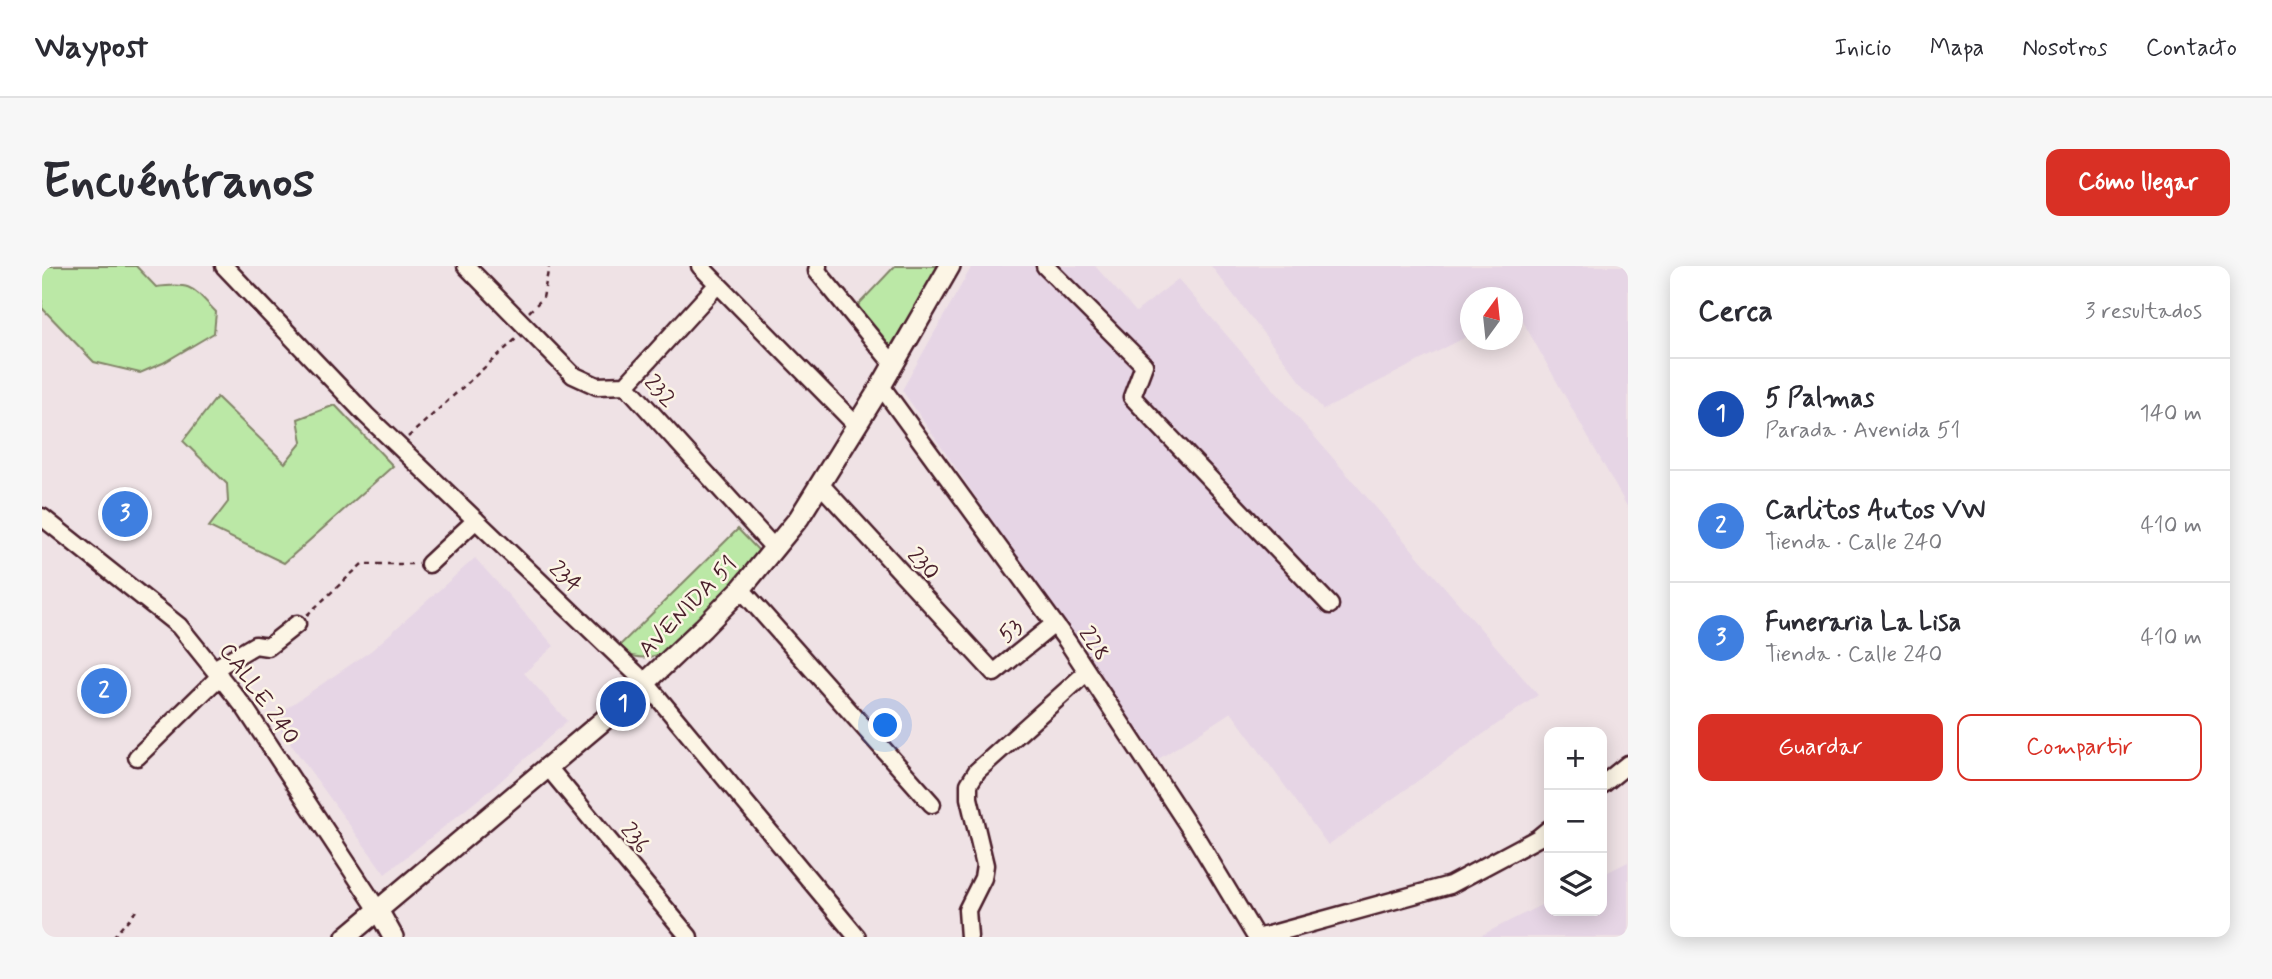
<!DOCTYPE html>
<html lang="es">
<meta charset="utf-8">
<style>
:root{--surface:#fff;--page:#f7f7f7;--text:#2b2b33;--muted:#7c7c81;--line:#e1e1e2;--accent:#d93025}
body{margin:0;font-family:Mynerve,sans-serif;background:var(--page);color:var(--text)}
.controls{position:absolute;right:21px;bottom:21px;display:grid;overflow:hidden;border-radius:14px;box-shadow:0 4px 18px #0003}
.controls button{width:63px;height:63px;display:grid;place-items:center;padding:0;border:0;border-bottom:2px solid var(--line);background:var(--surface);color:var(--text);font:35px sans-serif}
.compass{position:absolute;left:1418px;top:21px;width:63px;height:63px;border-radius:50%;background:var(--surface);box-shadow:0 4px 18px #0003;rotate:15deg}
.you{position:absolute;left:844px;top:460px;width:24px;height:24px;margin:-18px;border:5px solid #fff;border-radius:50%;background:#1a73e8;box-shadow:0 0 0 10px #1a73e833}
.badge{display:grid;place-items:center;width:46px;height:46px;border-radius:50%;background:var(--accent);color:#fff;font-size:23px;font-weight:700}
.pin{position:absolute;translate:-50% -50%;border:4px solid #fff;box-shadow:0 2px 7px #0006}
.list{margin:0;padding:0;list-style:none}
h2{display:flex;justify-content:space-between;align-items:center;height:91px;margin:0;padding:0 28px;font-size:30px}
h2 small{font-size:23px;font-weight:400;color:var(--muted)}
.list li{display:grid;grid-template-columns:46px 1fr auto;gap:21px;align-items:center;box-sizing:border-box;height:112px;padding:0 28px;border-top:2px solid var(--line)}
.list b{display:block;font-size:26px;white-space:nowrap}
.list p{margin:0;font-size:23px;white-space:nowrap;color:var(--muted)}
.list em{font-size:23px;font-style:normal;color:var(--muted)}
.actions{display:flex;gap:14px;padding:21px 28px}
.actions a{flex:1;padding:16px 0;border:2px solid var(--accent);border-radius:14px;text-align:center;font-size:24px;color:var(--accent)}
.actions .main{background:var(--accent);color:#fff}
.icon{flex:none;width:38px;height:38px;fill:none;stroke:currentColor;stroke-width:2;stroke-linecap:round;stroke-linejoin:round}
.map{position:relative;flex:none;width:1586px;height:671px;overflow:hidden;border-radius:14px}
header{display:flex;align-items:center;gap:42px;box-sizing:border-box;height:98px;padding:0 35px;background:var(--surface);border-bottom:2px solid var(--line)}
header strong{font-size:33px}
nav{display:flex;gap:38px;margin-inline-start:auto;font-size:24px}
.intro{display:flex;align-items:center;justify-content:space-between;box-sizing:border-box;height:168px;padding:0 42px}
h1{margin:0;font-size:49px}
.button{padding:18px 32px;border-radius:14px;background:var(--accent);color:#fff;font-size:24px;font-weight:700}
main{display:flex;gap:42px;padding:0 42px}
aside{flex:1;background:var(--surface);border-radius:14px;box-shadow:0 4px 18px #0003}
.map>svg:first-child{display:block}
.built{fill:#e6d5e5}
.green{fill:#bbe8a6;stroke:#828468;stroke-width:2}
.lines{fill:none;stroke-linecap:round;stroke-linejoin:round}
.minor-casing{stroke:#4a1f2b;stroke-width:21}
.major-casing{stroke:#4a1f2b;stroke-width:24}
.path{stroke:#4a1f2b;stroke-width:2.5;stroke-dasharray:5 5;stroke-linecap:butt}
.minor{stroke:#fcf5e5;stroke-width:16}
.major{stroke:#fcf5e5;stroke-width:19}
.labels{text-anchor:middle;stroke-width:5;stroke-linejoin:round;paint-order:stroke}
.street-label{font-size:23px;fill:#4a1f2b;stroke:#fcf5e5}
</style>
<header>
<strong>Waypost</strong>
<nav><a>Inicio</a><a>Mapa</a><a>Nosotros</a><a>Contacto</a></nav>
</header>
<div class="intro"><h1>Encuéntranos</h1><a class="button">Cómo llegar</a></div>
<main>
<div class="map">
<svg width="1586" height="671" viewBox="0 0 1586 671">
<rect width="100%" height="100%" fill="#efe2e5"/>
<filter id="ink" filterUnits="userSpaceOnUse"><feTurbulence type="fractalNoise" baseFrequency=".0143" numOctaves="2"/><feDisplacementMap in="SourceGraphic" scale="14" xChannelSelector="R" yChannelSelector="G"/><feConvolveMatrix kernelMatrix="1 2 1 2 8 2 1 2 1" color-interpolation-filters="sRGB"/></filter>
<g filter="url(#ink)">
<path class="built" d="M930,0H1053L1094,46L1136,13L1496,429L1286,579L1189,446L1115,494L860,124Z
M1169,0H1586V242L1475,45L1471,47L1470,32H1428V69L1281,144Z
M433,292L512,380L482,407L525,455L453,520L343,608L230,452L330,384Z
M1586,596V671H1436L1507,635V645H1560V609Z"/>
<path class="green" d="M5,0H94L114,21C150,16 150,21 174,46L172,67L121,97L98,107L52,96L0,42V7Z
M853,0H898L847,83L815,44L817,38Z
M175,131L243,197L260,176L256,153L293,139L351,200L242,297L167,261L186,236L185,218L141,175Z
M696,263L720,288C701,309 639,382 616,389C600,394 588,391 575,382Z"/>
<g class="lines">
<defs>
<path id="minor" d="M182,0L324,149L604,417L815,671
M424,0L531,109L555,120L584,119
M658,0L815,160
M776,0L775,5L851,98
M1003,0L1102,99L1090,131L1288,339
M584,119L733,283
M584,119L676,18
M839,120L1025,375L1155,573L1214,671
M778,218L952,407L1012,358
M0,251L137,360L203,442L336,644
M387,298L434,254
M699,323L890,538
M172,403L213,379L226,381L255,358
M95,491L178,410
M505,500L647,671
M1560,519L1586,498
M927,671L925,644L941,612L943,599L927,532V518L935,505L1045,406
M1219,671L1408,619L1496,572L1507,563"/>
<path id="major" d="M336,644L351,671
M304,671L581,438L661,362L699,323L757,252L839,120L908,0"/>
</defs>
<use href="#minor" class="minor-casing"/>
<use href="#major" class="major-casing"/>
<path class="path" d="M487,46L501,32L507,0
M366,171L475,72
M265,349L320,298H375
M71,671L94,645"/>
<use href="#minor" class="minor"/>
<use href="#major" class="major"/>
</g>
</g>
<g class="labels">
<g class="street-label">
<text transform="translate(619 124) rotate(47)" y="8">232</text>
<text transform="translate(882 297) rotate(47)" y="8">230</text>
<text transform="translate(524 310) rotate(44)" y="8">234</text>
<text transform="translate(645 340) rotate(-46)" y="8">AVENIDA 51</text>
<text transform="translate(968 364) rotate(-39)" y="8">53</text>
<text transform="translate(1053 377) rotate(56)" y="8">228</text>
<text transform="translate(218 427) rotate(54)" y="8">CALLE 240</text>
<text transform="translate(594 571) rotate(50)" y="8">236</text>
</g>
</g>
</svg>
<div class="controls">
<button>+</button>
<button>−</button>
<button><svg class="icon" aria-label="layers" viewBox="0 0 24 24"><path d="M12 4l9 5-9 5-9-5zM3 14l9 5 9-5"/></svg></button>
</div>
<svg class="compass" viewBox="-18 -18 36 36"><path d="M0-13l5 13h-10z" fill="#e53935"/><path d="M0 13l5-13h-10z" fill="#7c7c81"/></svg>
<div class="you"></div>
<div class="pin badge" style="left:581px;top:438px;background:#1a4fb4">1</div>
<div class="pin badge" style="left:62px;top:425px;background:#3f7fe0">2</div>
<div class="pin badge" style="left:83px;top:248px;background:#3f7fe0">3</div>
</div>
<aside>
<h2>Cerca<small>3 resultados</small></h2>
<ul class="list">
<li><span class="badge" style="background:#1a4fb4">1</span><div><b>5 Palmas</b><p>Parada · Avenida 51</p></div><em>140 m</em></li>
<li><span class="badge" style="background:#3f7fe0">2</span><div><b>Carlitos Autos VW</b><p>Tienda · Calle 240</p></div><em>410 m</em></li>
<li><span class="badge" style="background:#3f7fe0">3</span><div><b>Funeraria La Lisa</b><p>Tienda · Calle 240</p></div><em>410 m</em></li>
</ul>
<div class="actions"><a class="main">Guardar</a><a>Compartir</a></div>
</aside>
</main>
